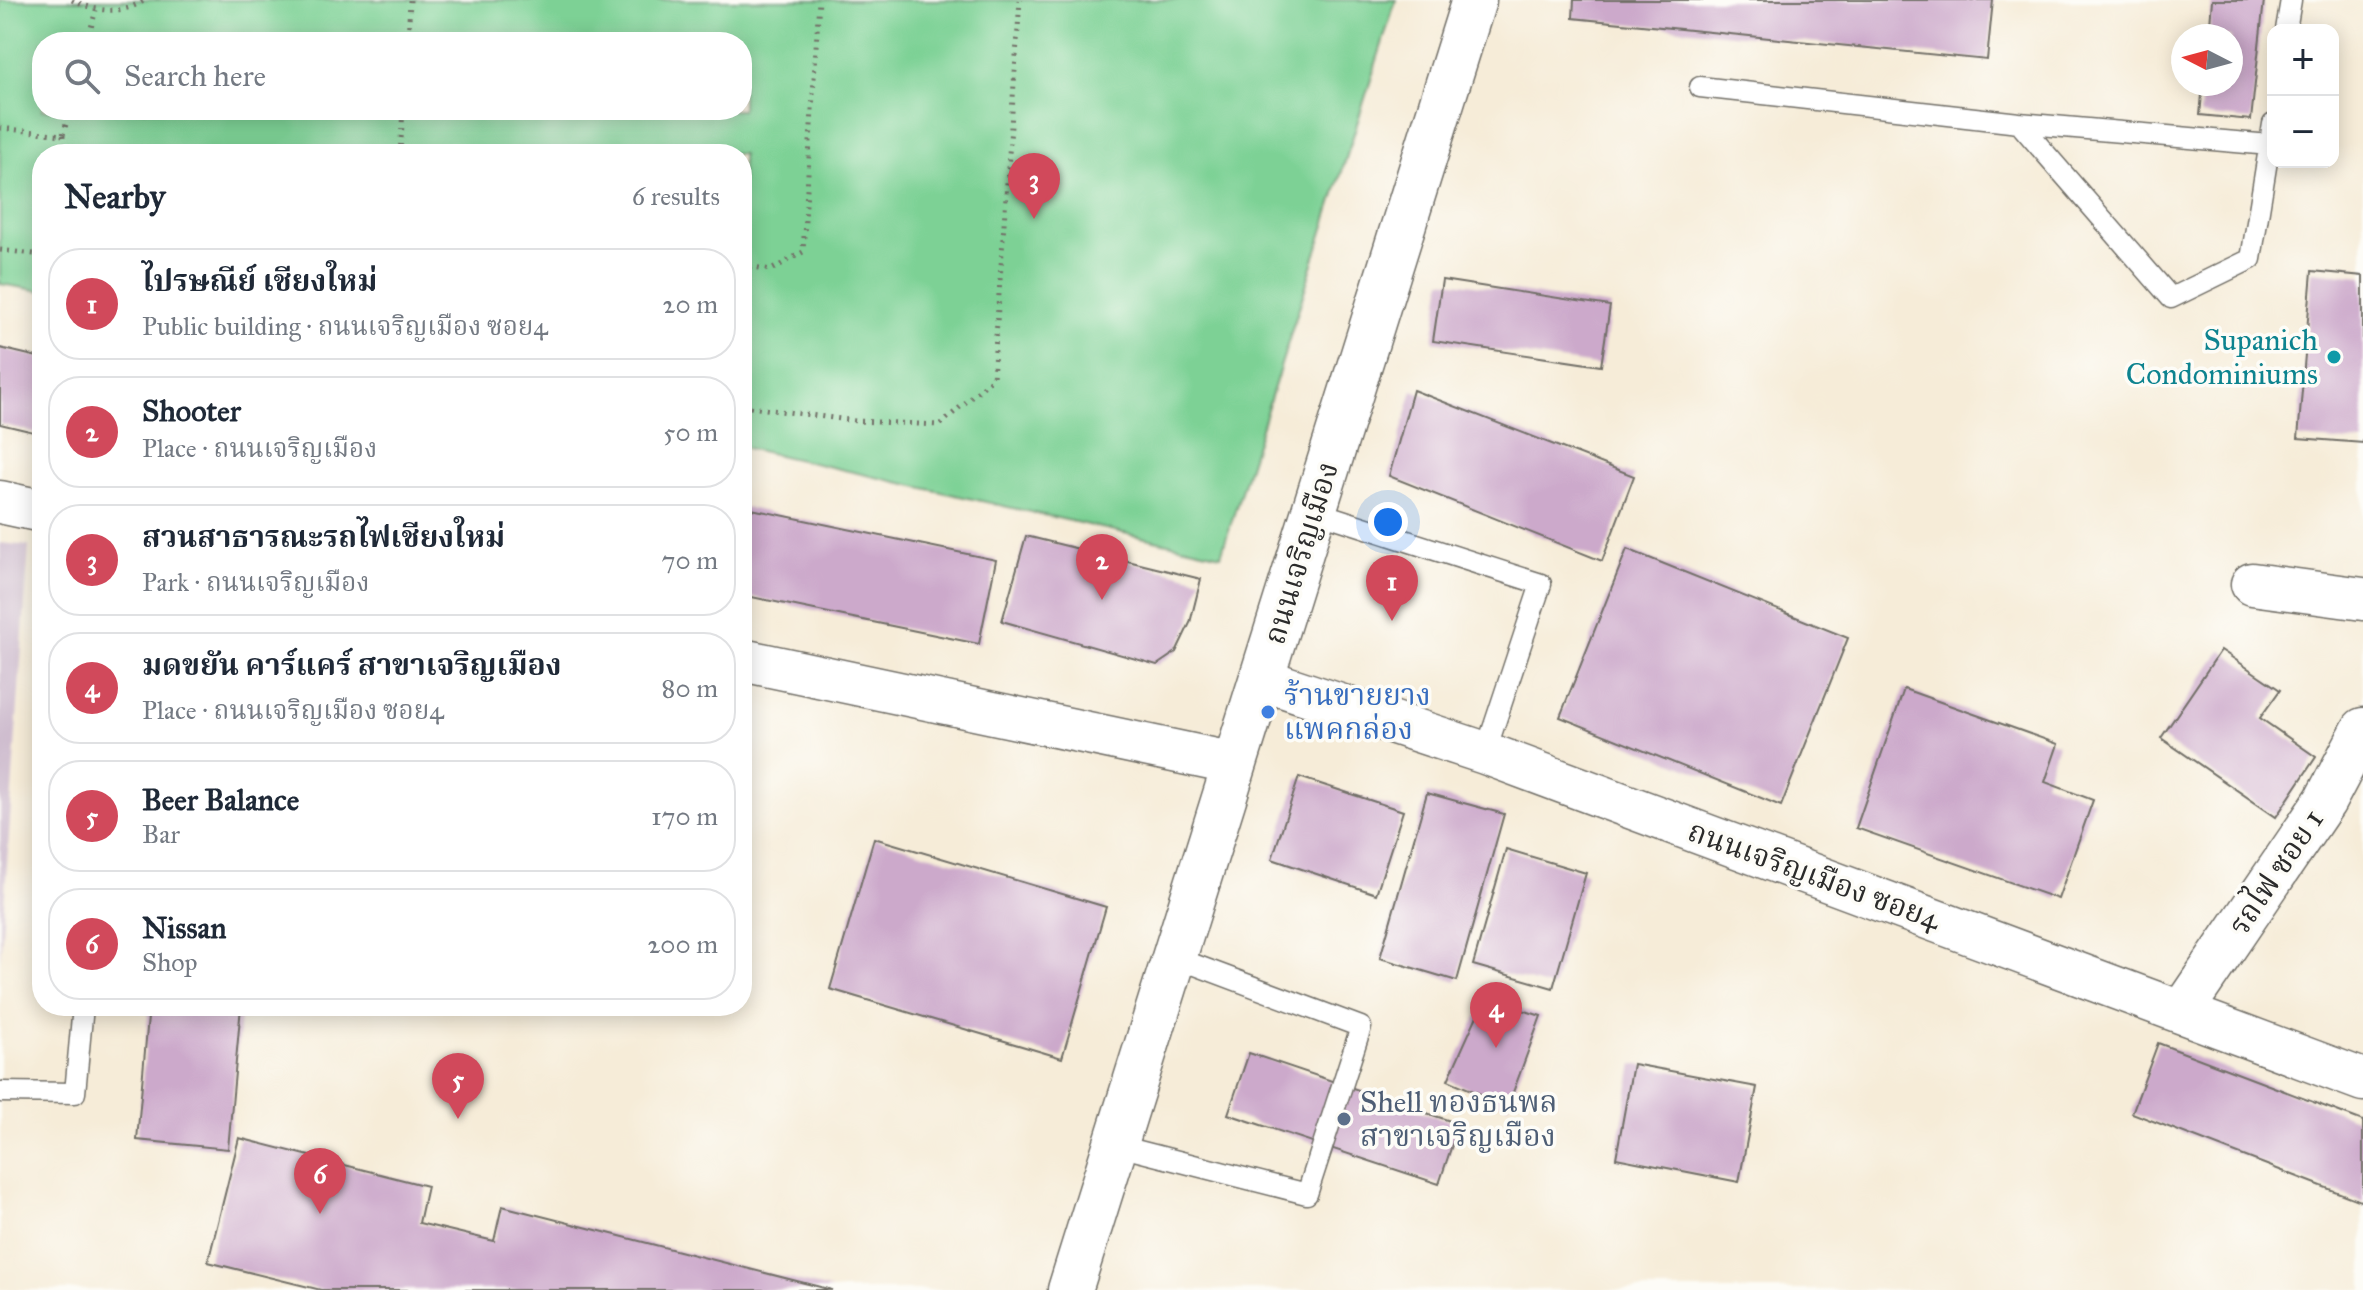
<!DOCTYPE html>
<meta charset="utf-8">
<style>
:root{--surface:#fff;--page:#f6f6f7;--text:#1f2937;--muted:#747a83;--line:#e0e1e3;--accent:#d1495b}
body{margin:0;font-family:"IM FELL Great Primer","Noto Serif Thai",serif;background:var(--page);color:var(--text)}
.controls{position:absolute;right:24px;top:24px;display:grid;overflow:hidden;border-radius:16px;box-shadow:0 4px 20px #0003}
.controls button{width:72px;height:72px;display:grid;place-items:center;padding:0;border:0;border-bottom:2px solid var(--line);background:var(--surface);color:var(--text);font:40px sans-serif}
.compass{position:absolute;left:2171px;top:24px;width:72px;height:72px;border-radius:50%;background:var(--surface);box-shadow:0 4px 20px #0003;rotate:276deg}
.you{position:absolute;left:1388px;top:522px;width:28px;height:28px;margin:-20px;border:6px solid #fff;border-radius:50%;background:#1a73e8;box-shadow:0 0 0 12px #1a73e833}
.badge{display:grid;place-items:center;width:52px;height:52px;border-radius:50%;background:var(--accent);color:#fff;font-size:26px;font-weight:700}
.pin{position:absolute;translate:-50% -66px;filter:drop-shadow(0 2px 4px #0008)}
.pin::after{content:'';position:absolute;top:42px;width:28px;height:24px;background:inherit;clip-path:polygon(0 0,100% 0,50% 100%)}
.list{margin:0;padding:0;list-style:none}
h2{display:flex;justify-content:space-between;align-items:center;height:104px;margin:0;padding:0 32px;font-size:34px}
h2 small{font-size:26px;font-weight:400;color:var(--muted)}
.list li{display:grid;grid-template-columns:52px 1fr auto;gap:24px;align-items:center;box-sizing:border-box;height:112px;margin:0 16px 16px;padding:0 16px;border:2px solid var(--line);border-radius:32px}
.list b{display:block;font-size:30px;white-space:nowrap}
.list p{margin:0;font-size:26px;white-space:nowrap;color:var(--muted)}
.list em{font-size:26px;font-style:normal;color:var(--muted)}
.icon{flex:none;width:44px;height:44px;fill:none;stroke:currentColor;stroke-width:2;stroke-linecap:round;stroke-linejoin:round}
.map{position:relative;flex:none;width:2363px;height:1290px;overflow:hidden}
.search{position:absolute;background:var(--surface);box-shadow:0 4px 20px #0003;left:32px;top:32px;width:720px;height:88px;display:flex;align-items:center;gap:20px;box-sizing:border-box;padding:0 28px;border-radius:32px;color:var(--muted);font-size:30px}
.panel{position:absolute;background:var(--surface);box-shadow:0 4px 20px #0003;left:32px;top:144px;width:720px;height:872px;border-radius:32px}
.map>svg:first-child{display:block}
.industrial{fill:#cfbdcf}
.green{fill:#7dd195;stroke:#547e60;stroke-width:2;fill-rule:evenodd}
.building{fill:#cca9cb}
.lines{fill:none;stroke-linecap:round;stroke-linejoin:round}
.service-casing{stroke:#726f68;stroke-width:23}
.minor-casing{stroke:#726f68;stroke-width:45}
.secondary-casing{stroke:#726f68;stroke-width:47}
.path{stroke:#726f68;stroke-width:5;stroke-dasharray:2 6;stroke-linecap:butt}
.service{stroke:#fff;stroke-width:20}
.minor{stroke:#fff;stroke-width:42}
.secondary{stroke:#fff;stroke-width:44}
.culture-dot{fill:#0f9aa8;stroke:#fdfcf7;stroke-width:3}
.shop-dot{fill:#3f7fe0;stroke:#fdfcf7;stroke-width:3}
.service-dot{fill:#5c6f8a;stroke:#fdfcf7;stroke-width:3}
.labels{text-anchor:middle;stroke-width:7;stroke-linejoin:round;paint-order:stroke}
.culture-label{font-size:30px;fill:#0d838f;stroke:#fdfcf7;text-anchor:end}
.street-label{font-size:30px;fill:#2b2b2b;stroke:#fdfcf7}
.shop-label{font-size:30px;fill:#366cbe;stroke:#fdfcf7;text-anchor:start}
.service-label{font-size:30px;fill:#4e5e75;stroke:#fdfcf7;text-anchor:start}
</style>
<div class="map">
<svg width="2363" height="1290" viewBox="0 0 2363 1290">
<rect width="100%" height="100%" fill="#fdfcf7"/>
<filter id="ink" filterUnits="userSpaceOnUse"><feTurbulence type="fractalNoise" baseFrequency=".0125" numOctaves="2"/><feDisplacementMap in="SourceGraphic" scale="16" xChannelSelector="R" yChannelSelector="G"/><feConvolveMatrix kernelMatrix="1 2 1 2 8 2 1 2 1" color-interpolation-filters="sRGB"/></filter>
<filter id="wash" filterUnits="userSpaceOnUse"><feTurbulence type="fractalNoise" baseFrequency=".006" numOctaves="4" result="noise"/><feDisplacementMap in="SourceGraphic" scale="32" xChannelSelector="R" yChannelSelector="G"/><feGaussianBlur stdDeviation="1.8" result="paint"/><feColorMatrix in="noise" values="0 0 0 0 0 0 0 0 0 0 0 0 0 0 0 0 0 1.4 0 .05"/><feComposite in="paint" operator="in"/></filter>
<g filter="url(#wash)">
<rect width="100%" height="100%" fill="#f6ecd8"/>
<path class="industrial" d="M0,543L29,546L0,963Z"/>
<path class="green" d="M0,0H1396L1221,555L742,447V154H42V291L0,284ZM42,42H742V110H42Z"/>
<g id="blocks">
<path class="building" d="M1574,0H1993L1987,60L1573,18Z
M2212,0H2264L2251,120L2200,115L2203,84H2231V36H2209Z
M2312,271L2363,276V443L2298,438Z
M1442,280L1610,306L1601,366L1433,341Z
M0,348L42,358V434L0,424Z
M1413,390L1634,476L1602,561L1389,476Z
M742,507L996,560L979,644L742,595Z
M1026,536L1201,579L1190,623L1176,652L1157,665L1002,621Z
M1627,549L1848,638L1781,806L1560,717Z
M2221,650L2280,690L2260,718L2316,757L2276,817L2161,738Z
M1904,689L2058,744L2045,782L2093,800L2058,899L1856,828Z
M1299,777L1403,811L1376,894L1272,859Z
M1427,793L1504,814L1457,981L1380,958Z
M874,838L1106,907L1062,1058L830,989Z
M1506,849L1586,873L1553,988L1473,965Z
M1485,998L1541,1016L1508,1106L1448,1080Z
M149,1006H241L228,1149L137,1140Z
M2158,1043L2363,1121V1202L2132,1113Z
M1249,1053L1459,1124L1439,1184L1228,1114Z
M1633,1064L1757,1087L1739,1182L1616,1158Z
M239,1138L427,1186L419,1223L494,1241L502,1206L832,1290H321L208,1262Z"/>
</g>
</g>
<g filter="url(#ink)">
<use href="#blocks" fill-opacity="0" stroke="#726f68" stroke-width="2"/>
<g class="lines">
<defs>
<path id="service" d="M2286,30L2291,0
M1700,87L2019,123
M2270,145L2019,123L2171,298L2251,259L2273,124
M1314,511L1541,584L1485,753
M0,1092L75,1093L83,1006
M1115,1145L1307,1194L1361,1027L1174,957"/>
<path id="minor" d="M0,502L42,511
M2252,584L2363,599
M742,660L1235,764
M1261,679L1485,753L2363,1080
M2182,1011L2325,801L2363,729"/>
<path id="secondary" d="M1070,1290L1474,0"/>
</defs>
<use href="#service" class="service-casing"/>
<use href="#minor" class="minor-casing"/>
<use href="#secondary" class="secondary-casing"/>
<path class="path" d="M72,0C95,12 122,15 145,0
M87,42L96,10
M408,42L410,0
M0,128L63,135L70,110
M63,135L64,154
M400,154L403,110
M0,250L42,255
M742,265L771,270L803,252L819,0
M742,406L856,421L940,425L993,378L1020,0"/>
<use href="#service" class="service"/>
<use href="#minor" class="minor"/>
<use href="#secondary" class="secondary"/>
</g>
</g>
<circle class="culture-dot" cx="2334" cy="357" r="8"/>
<circle class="shop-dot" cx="1268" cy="712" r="8"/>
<circle class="service-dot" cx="1344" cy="1119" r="8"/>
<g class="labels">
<g class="culture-label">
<text x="2318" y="350">Supanich<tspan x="2318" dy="34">Condominiums</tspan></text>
</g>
<g class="street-label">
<text transform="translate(1301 553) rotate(-73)" y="10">ถนนเจริญเมือง</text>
<text transform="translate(2276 872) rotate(-56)" y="10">รถไฟ ซอย 1</text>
<text transform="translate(1814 875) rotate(20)" y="10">ถนนเจริญเมือง ซอย4</text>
</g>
<g class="shop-label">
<text x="1284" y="705">ร้านขายยาง<tspan x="1284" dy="34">แพคกล่อง</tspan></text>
</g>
<g class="service-label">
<text x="1360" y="1112">Shell ทองธนพล<tspan x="1360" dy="34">สาขาเจริญเมือง</tspan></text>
</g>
</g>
</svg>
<div class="controls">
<button>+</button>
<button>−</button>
</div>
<svg class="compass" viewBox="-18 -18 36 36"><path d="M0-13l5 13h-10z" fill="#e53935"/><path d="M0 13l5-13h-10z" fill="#747a83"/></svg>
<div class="you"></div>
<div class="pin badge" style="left:1392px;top:621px">1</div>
<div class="pin badge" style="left:1102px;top:600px">2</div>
<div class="pin badge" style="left:1034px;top:219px">3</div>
<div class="pin badge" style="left:1496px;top:1048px">4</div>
<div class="pin badge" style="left:458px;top:1119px">5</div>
<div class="pin badge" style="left:320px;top:1214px">6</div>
<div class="search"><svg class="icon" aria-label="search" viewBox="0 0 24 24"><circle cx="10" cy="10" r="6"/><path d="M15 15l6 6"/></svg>Search here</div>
<section class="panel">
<h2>Nearby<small>6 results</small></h2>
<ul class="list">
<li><span class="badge">1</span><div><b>ไปรษณีย์ เชียงใหม่</b><p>Public building · ถนนเจริญเมือง ซอย4</p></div><em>20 m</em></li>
<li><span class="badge">2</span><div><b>Shooter</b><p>Place · ถนนเจริญเมือง</p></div><em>50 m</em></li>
<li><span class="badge">3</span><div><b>สวนสาธารณะรถไฟเชียงใหม่</b><p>Park · ถนนเจริญเมือง</p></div><em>70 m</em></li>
<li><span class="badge">4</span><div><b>มดขยัน คาร์แคร์ สาขาเจริญเมือง</b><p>Place · ถนนเจริญเมือง ซอย4</p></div><em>80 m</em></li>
<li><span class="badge">5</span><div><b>Beer Balance</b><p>Bar</p></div><em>170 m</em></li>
<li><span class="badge">6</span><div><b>Nissan</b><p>Shop</p></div><em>200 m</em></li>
</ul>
</section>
</div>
